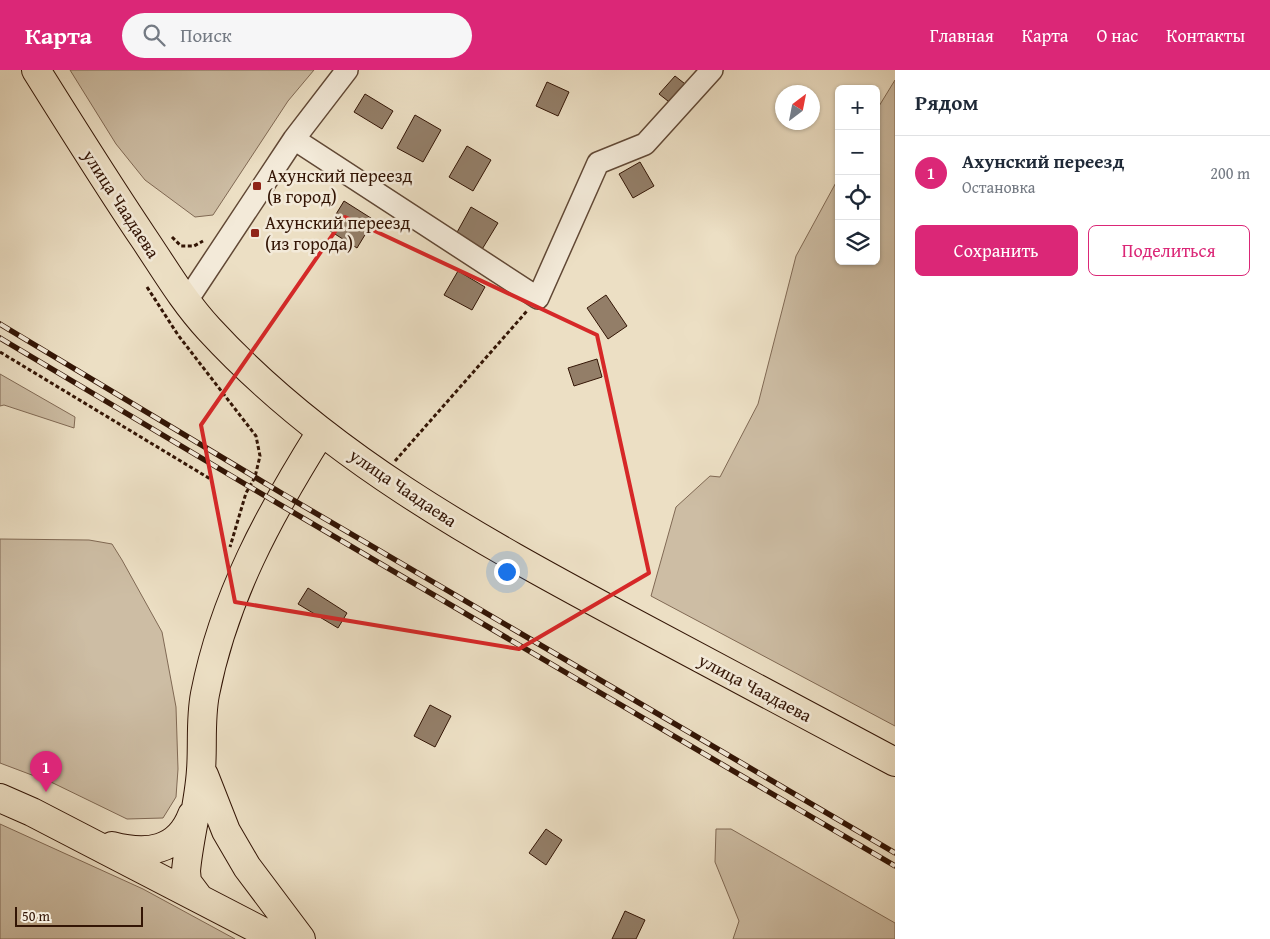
<!DOCTYPE html>
<html lang="ru">
<meta charset="utf-8">
<style>
:root{--surface:#fff;--page:#f6f6f7;--text:#1f2937;--muted:#747a83;--line:#e0e1e3;--accent:#db2777}
body{margin:0;font-family:"Gentium Book Plus",serif;background:var(--page);color:var(--text)}
.controls{position:absolute;right:15px;top:15px;display:grid;overflow:hidden;border-radius:8px;box-shadow:0 1px 4px #0004}
.controls button{width:45px;height:45px;display:grid;place-items:center;padding:0;border:0;border-bottom:1px solid var(--line);background:var(--surface);color:var(--text);font:25px sans-serif}
.compass{position:absolute;left:775px;top:15px;width:45px;height:45px;border-radius:50%;background:var(--surface);box-shadow:0 1px 4px #0004;rotate:32deg}
.scale{position:absolute;left:15px;bottom:12px;width:128px;box-sizing:border-box;padding-left:5px;border:2px solid #331505;border-top:0;font-size:14px;line-height:18px;white-space:nowrap;color:#331505;-webkit-text-stroke:4px #f3ead9;paint-order:stroke}
.you{position:absolute;left:506px;top:501px;width:18px;height:18px;margin:-12px;border:4px solid #fff;border-radius:50%;background:#1a73e8;box-shadow:0 0 0 8px #1a73e833}
.badge{display:grid;place-items:center;width:32px;height:32px;border-radius:50%;background:var(--accent);color:#fff;font-size:16px;font-weight:700}
.pin{position:absolute;translate:-50% -41px;filter:drop-shadow(0 1px 2px #0008)}
.pin::after{content:'';position:absolute;top:26px;width:18px;height:15px;background:inherit;clip-path:polygon(0 0,100% 0,50% 100%)}
.list{margin:0;padding:0;list-style:none}
h2{display:flex;justify-content:space-between;align-items:center;height:65px;margin:0;padding:0 20px;font-size:21px}
h2 small{font-size:16px;font-weight:400;color:var(--muted)}
.list li{display:grid;grid-template-columns:32px 1fr auto;gap:15px;align-items:center;box-sizing:border-box;height:75px;padding:0 20px;border-top:1px solid var(--line)}
.list b{display:block;font-size:19px;white-space:nowrap}
.list p{margin:0;font-size:16px;white-space:nowrap;color:var(--muted)}
.list em{font-size:16px;font-style:normal;color:var(--muted)}
.actions{display:flex;gap:10px;padding:15px 20px}
.actions a{flex:1;padding:11px 0;border:1px solid var(--accent);border-radius:8px;text-align:center;font-size:18px;color:var(--accent)}
.actions .main{background:var(--accent);color:#fff}
.icon{flex:none;width:28px;height:28px;fill:none;stroke:currentColor;stroke-width:2;stroke-linecap:round;stroke-linejoin:round}
.map{position:relative;flex:none;width:895px;height:869px;overflow:hidden}
header{display:flex;align-items:center;gap:30px;box-sizing:border-box;height:70px;padding:0 25px;background:var(--accent);color:#fff}
header strong{font-size:24px}
nav{display:flex;gap:28px;margin-inline-start:auto;font-size:18px}
.search{width:350px;height:45px;background:var(--page);display:flex;align-items:center;gap:12px;box-sizing:border-box;padding:0 18px;border-radius:28px;color:var(--muted);font-size:19px}
main{display:flex}
aside{flex:1;background:var(--surface)}
.map>svg:first-child{display:block}
.green{fill:#cdbda4;stroke:#806954}
.building{fill:#937e68;stroke:#331505}
.lines{fill:none;stroke-linecap:round;stroke-linejoin:round}
.minor-casing{stroke:#614835;stroke-width:24}
.major-casing{stroke:#331505;stroke-width:30}
.path{stroke:#331505;stroke-width:3;stroke-dasharray:4 2.5;stroke-linecap:butt}
.minor{stroke:#f3ead9;stroke-width:21}
.major{stroke:#ecdfc4;stroke-width:28}
.rail-casing{stroke:#331505;stroke-width:5.5}
.rail{stroke:#f3ead9;stroke-width:4;stroke-dasharray:11;stroke-linecap:butt}
.marked{fill:none;stroke:#d62828;stroke-width:4;stroke-linejoin:round}
.poi-dot{fill:#8f2418;stroke:#f3ead9;stroke-width:2}
.labels{text-anchor:middle;stroke-width:5;stroke-linejoin:round;paint-order:stroke}
.poi-label{font-size:18px;fill:#331505;stroke:#f3ead9;text-anchor:start}
.street-label{font-size:18px;fill:#331505;stroke:#f3ead9}
</style>
<header>
<strong>Карта</strong>
<div class="search"><svg class="icon" aria-label="search" viewBox="0 0 24 24"><circle cx="10" cy="10" r="6"/><path d="M15 15l6 6"/></svg>Поиск</div>
<nav><a>Главная</a><a>Карта</a><a>О нас</a><a>Контакты</a></nav>
</header>
<main>
<div class="map">
<svg width="895" height="869" viewBox="0 0 895 869">
<rect width="100%" height="100%" fill="#ecdfc4"/>
<filter id="stains"><feTurbulence type="fractalNoise" baseFrequency=".004" numOctaves="4"/><feColorMatrix values="0 0 0 0 .2 0 0 0 0 .09 0 0 0 0 .02 0 0 0 .5 -.17"/></filter>
<radialGradient id="worn" r=".72"><stop offset=".6" stop-color="#630" stop-opacity="0"/><stop offset="1" stop-color="#630" stop-opacity=".3"/></radialGradient>
<path class="green" d="M70,0H314L288,31L213,145L195,147L145,110L116,74Z
M895,10V656L651,526L676,437L710,406L720,407L758,334L796,186L839,107V191H876V41Z
M0,304L75,347L74,358L4,335L0,336Z
M0,469L89,470L112,474L122,490L162,562L176,637L178,699L176,727L163,748L127,749L53,713L0,693Z
M0,754L143,819L235,869H0Z
M716,759H731L895,853V869H733L739,851L715,792Z"/>
<path class="building" d="M675,6L689,17L673,35L659,24Z
M547,12L569,22L558,46L536,36Z
M365,24L393,41L382,59L354,42Z
M415,45L441,60L423,92L397,78Z
M467,76L491,90L473,121L449,107Z
M640,92L654,116L633,128L619,104Z
M344,131L374,150L357,178L327,159Z
M471,137L498,153L481,181L455,166Z
M458,201L485,217L472,240L444,225Z
M606,225L627,256L608,269L587,238Z
M597,289L602,307L574,316L568,298Z
M308,518L347,543L338,558L298,534Z
M430,635L451,646L435,677L414,666Z
M546,759L562,770L546,795L529,783Z
M625,841L645,850L636,869H612Z"/>
<g class="lines">
<defs>
<path id="minor" d="M294,69L538,228L598,93L645,74L712,0
M186,232L294,69L347,0"/>
<path id="major" d="M36,0C71,56 106,112 143,167C164,198 183,231 209,259C325,385 476,468 625,548C715,596 805,644 895,692
M204,705L226,761L247,797L301,869
M0,728L32,742L277,869
M112,776C146,785 178,782 192,745
M199,828L187,812L186,801C189,767 199,734 201,700C203,674 200,650 205,624C224,527 269,445 321,362"/>
</defs>
<use href="#minor" class="minor-casing"/>
<use href="#major" class="major-casing"/>
<path class="path" d="M172,167L181,176H194L203,171
M147,217L178,265L256,366L260,386L255,407L246,423L230,477
M0,282L212,410
M395,391L527,241"/>
<use href="#minor" class="minor"/>
<use href="#major" class="major"/>
<defs>
<path id="rail" d="M0,254L283,424L895,783
M0,268L250,417L895,796"/>
</defs>
<use href="#rail" class="rail-casing"/>
<use href="#rail" class="rail"/>
</g>
<path class="marked" d="M345,147L597,265L649,503L519,579L235,532L201,355Z"/>
<g class="poi-dot">
<rect x="252" y="111" width="10" height="10" rx="2.5"/>
<rect x="250" y="158" width="10" height="10" rx="2.5"/>
</g>
<g class="labels">
<g class="poi-label">
<text x="267" y="112">Ахунский переезд<tspan x="267" dy="21">(в город)</tspan></text>
<text x="265" y="159">Ахунский переезд<tspan x="265" dy="21">(из города)</tspan></text>
</g>
<g class="street-label">
<text transform="translate(121 134) rotate(57)" y="6">улица Чаадаева</text>
<text transform="translate(403 418) rotate(34)" y="6">улица Чаадаева</text>
<text transform="translate(755 618) rotate(28)" y="6">улица Чаадаева</text>
</g>
</g>
<rect width="100%" height="100%" filter="url(#stains)"/>
<rect width="100%" height="100%" fill="url(#worn)"/>
</svg>
<div class="controls">
<button>+</button>
<button>−</button>
<button><svg class="icon" aria-label="locate" viewBox="0 0 24 24"><circle cx="12" cy="12" r="6"/><path d="M12 2v4M12 18v4M2 12h4M18 12h4"/></svg></button>
<button><svg class="icon" aria-label="layers" viewBox="0 0 24 24"><path d="M12 4l9 5-9 5-9-5zM3 14l9 5 9-5"/></svg></button>
</div>
<svg class="compass" viewBox="-18 -18 36 36"><path d="M0-13l5 13h-10z" fill="#e53935"/><path d="M0 13l5-13h-10z" fill="#747a83"/></svg>
<div class="scale">50 m</div>
<div class="you"></div>
<div class="pin badge" style="left:46px;top:722px">1</div>
</div>
<aside>
<h2>Рядом<small></small></h2>
<ul class="list">
<li><span class="badge">1</span><div><b>Ахунский переезд</b><p>Остановка</p></div><em>200 m</em></li>
</ul>
<div class="actions"><a class="main">Сохранить</a><a>Поделиться</a></div>
</aside>
</main>
